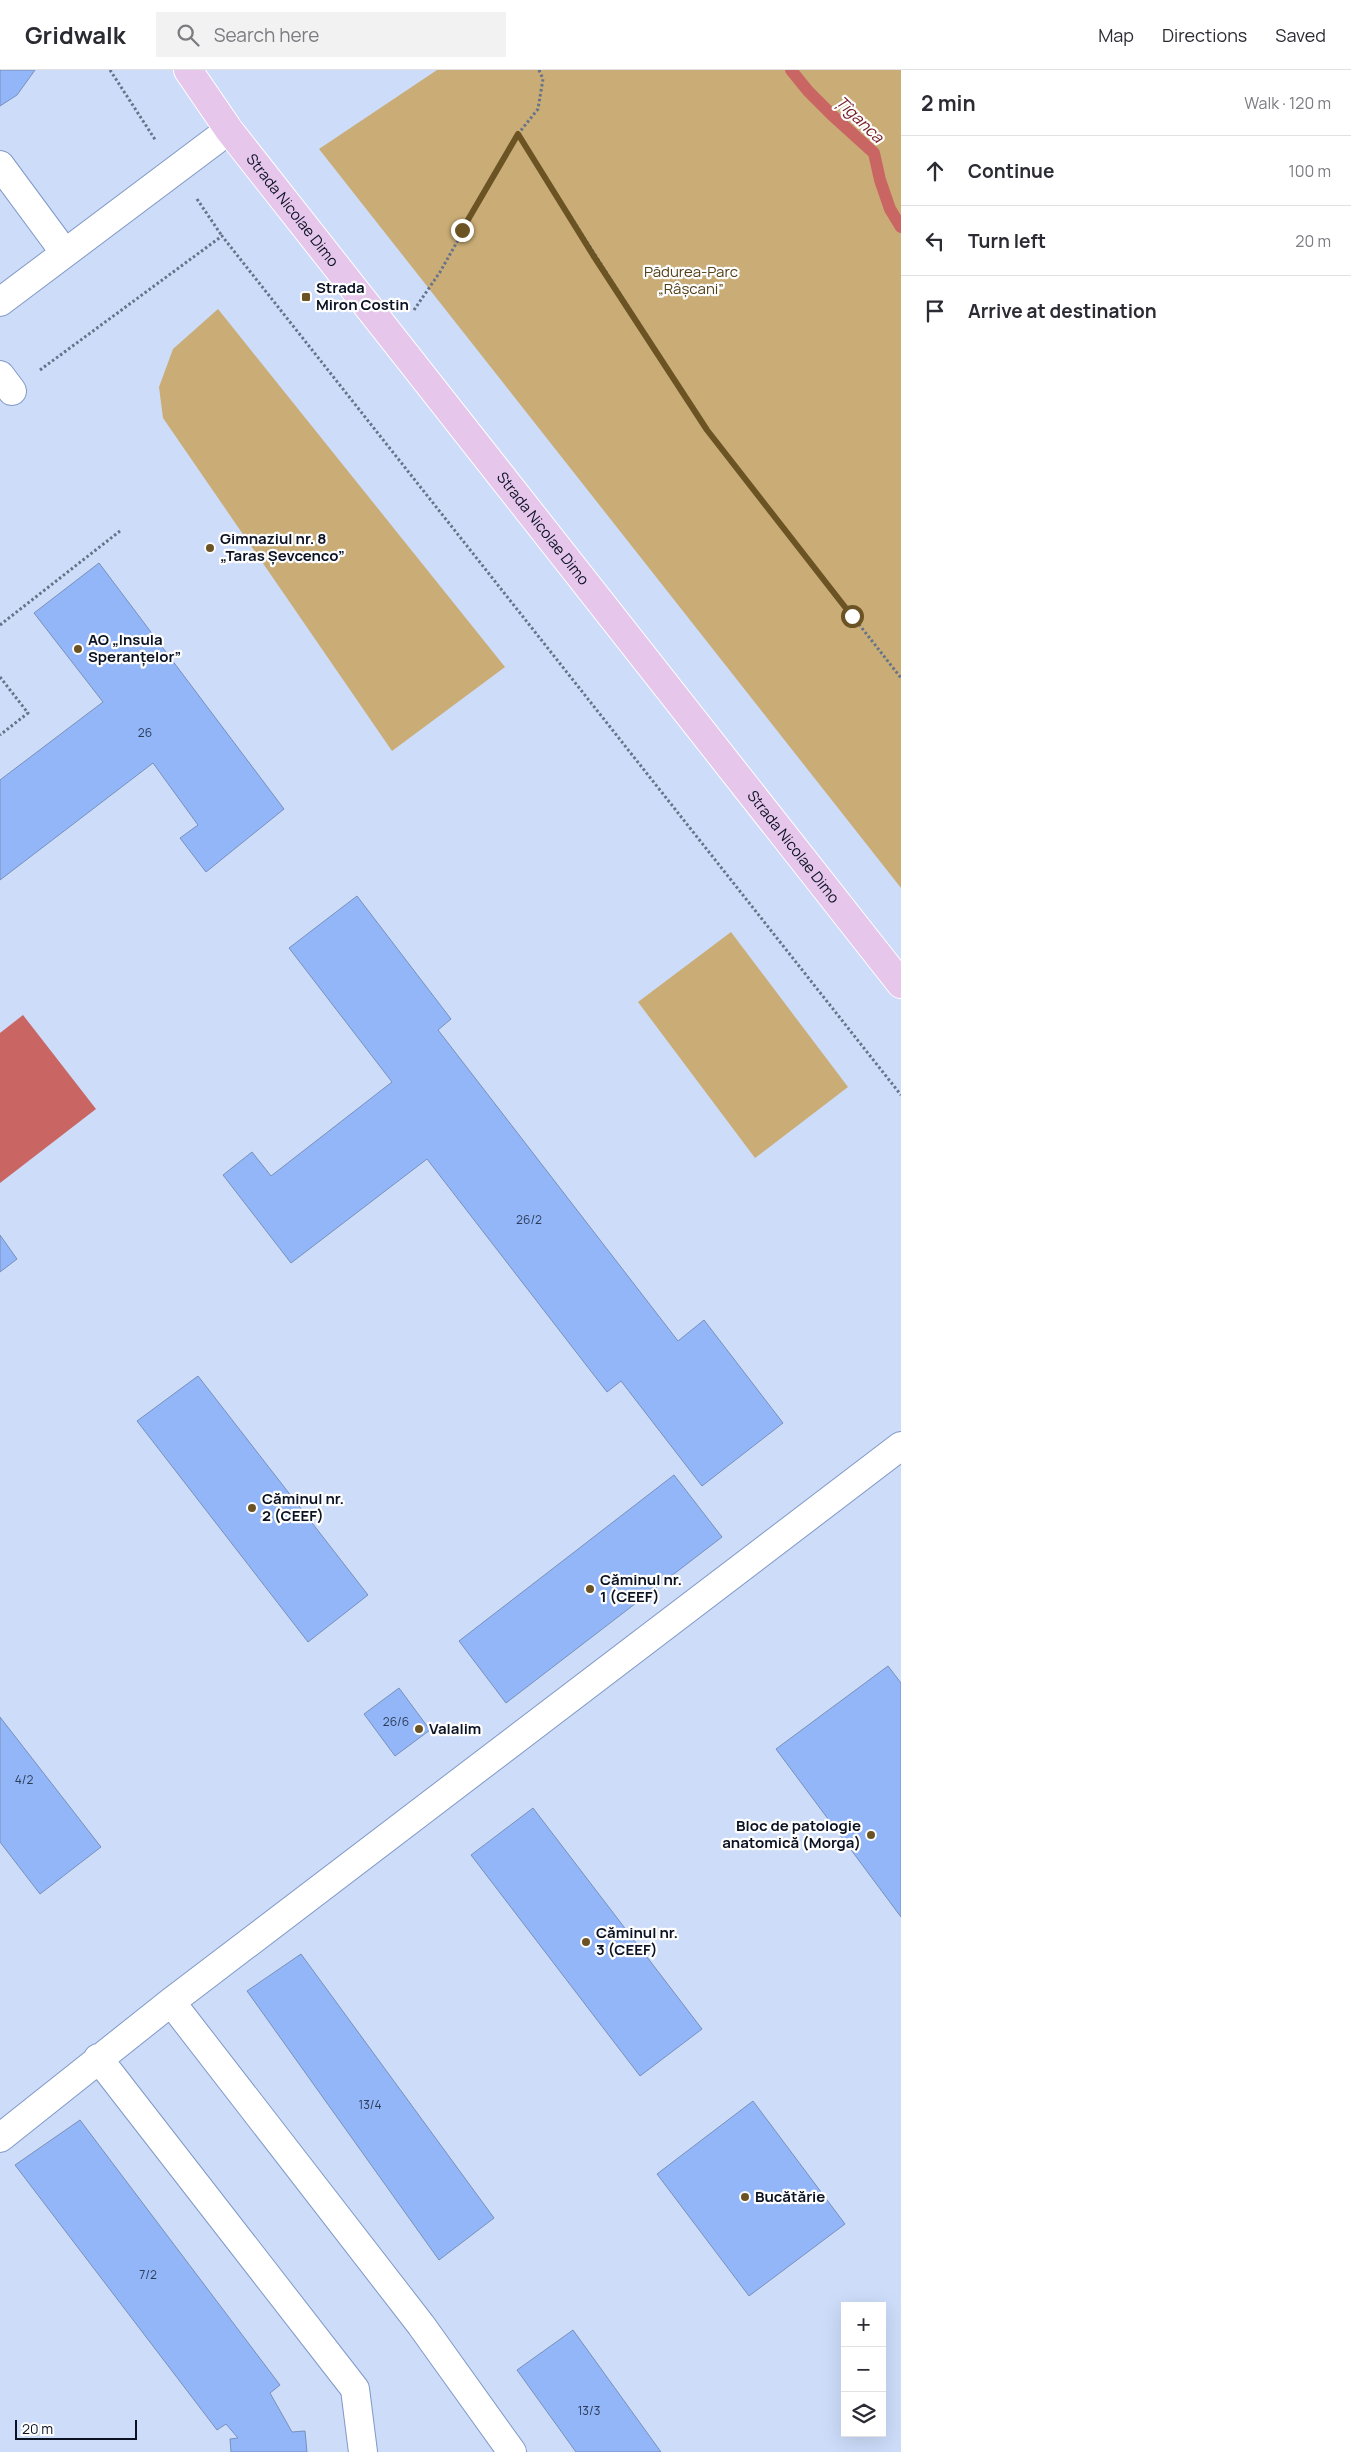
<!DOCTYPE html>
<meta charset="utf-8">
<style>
:root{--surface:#fff;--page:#f2f2f3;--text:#2b2b33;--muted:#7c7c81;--line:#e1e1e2}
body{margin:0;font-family:Manrope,sans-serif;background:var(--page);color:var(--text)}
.controls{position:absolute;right:15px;bottom:15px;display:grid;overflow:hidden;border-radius:0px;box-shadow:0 5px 20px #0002}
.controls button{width:45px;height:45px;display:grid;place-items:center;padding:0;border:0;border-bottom:1px solid var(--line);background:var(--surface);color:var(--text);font:25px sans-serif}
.scale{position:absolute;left:15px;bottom:12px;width:122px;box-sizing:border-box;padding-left:5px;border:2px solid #0a1223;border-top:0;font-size:14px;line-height:18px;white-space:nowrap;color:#0a1223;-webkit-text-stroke:4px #fdfdfd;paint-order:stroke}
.stop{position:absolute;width:15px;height:15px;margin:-11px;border:4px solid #6b5324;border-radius:50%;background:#fff}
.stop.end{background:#6b5324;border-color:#fff;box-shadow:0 1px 5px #0008}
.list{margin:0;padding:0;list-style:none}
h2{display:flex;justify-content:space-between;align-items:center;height:65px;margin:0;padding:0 20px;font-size:21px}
h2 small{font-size:16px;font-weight:400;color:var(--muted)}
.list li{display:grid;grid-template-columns:32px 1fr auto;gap:15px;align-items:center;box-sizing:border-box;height:70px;padding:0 20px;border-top:1px solid var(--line)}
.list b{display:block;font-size:19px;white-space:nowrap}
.list em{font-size:16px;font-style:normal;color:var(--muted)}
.icon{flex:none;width:28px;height:28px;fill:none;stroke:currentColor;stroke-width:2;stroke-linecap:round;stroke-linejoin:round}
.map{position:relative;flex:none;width:901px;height:2382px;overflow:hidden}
header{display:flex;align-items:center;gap:30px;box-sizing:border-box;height:70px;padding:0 25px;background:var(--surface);border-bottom:1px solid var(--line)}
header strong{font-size:24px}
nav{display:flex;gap:28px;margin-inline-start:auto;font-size:18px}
.search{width:350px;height:45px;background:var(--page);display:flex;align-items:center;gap:12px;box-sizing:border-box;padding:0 18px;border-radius:0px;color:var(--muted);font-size:19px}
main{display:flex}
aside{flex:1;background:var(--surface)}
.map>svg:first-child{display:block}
.green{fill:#caad76}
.water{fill:#c96664}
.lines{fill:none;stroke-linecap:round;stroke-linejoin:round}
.stream{stroke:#c96664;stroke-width:12}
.building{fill:#92b6f7;stroke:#7890bc}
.minor-casing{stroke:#8099c6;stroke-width:30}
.major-casing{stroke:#fff;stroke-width:30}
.path{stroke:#677389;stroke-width:3;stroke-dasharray:2.5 2.5;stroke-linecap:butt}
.minor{stroke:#fff;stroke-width:28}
.major{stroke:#e6c6eb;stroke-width:28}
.route{stroke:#6b5324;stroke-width:6}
.poi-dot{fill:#6b5324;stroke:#fdfdfd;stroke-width:2}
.labels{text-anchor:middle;stroke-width:4.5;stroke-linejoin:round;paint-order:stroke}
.number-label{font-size:12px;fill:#2c3b58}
.street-label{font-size:15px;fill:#0a1223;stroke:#fdfdfd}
.park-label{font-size:15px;fill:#544018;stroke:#fdfdfd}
.poi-label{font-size:15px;font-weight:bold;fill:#0a1223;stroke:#fdfdfd;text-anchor:start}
.water-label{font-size:16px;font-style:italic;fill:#73171e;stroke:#fdfdfd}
</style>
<header>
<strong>Gridwalk</strong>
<div class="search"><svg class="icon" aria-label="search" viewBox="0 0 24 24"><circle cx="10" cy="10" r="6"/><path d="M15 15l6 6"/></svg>Search here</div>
<nav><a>Map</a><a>Directions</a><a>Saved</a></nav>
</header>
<main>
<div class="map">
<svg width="901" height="2382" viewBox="0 0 901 2382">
<rect width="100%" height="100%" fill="#ccdcf9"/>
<path class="green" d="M437,0H901V818L319,79Z
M218,239L505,597L392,681L163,348L159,317L173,279Z
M731,862L848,1017L755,1088L638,932Z"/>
<path class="water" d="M23,945L96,1039L0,1113V963Z"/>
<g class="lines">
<path class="stream" d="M791,0L808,21L832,45L874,83L880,110L890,139L901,157"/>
</g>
<path class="building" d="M0,0H35L17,25L0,36Z
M99,493L284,739L206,802L180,768L198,755L153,693L0,810V710L103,632L34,543Z
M357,826L451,949L438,960L678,1271L704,1250L783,1353L702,1416L621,1311L607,1322L427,1089L291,1193L223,1105L252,1082L271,1106L392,1012L289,878Z
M0,1165L17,1189L0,1202Z
M198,1306L368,1525L308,1572L137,1351Z
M674,1405L722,1467L506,1633L459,1571Z
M888,1596L901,1613V1847L776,1679Z
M399,1618L430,1660L395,1686L364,1644Z
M0,1647L101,1777L40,1824L0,1772Z
M533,1738L702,1959L640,2006L471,1785Z
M301,1884L494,2148L439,2190L247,1921Z
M753,2031L845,2154L749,2226L657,2104Z
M80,2050L280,2315L270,2323L292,2362L305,2361L307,2382H231L230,2369L238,2368L226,2354L217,2360L15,2095Z
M573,2260L661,2382H576L517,2300Z"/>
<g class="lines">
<defs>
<path id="minor" d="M0,95L65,183
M0,232L229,60
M0,305L12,321
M171,1932L421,2255L512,2382
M98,1988L355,2319L363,2382
M0,2068L171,1932L901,1376"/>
<g id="major">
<path id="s1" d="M188,0L229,60L901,914"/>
</g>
</defs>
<use href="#minor" class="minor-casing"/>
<use href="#major" class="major-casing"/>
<path class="path" d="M110,0L156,71
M539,0L543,9L538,39L518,64L707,360L901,608
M197,129L222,166
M414,240L440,202L518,64
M40,300L222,166L901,1025
M0,555L120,461
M0,607L28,643L0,665"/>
<use href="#minor" class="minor"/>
<use href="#major" class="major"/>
</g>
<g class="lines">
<path class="route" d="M462,160L518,64L593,185L707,360L852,546"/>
</g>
<g class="poi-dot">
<rect x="301" y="222" width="10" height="10" rx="2.5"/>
<circle cx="210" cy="478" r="5"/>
<circle cx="78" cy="579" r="5"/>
<circle cx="252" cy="1438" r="5"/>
<circle cx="590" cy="1519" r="5"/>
<circle cx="419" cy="1659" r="5"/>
<circle cx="871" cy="1765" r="5"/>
<circle cx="586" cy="1872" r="5"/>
<circle cx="745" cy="2127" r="5"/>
</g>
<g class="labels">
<g class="number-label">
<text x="145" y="667">26</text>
<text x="529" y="1154">26/2</text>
<text x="396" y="1656">26/6</text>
<text x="24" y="1714">4/2</text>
<text x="370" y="2039">13/4</text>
<text x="148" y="2209">7/2</text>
<text x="589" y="2345">13/3</text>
</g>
<g class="street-label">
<text dy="5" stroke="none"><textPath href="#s1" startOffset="175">Strada Nicolae Dimo</textPath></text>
<text dy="5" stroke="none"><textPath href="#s1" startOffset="580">Strada Nicolae Dimo</textPath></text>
<text dy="5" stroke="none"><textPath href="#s1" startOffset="985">Strada Nicolae Dimo</textPath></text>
</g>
<g class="park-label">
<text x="691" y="207">Pădurea-Parc<tspan x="691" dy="17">„Râșcani”</tspan></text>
</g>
<g class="poi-label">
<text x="316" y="223">Strada<tspan x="316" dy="17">Miron Costin</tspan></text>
<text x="220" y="474">Gimnaziul nr. 8<tspan x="220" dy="17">„Taras Șevcenco”</tspan></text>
<text x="88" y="575">AO „Insula<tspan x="88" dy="17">Speranțelor”</tspan></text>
<text x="262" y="1434">Căminul nr.<tspan x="262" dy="17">2 (CEEF)</tspan></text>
<text x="600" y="1515">Căminul nr.<tspan x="600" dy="17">1 (CEEF)</tspan></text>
<text x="429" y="1664">Valalim</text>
<text x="861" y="1761" text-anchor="end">Bloc de patologie<tspan x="861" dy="17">anatomică (Morga)</tspan></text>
<text x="596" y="1868">Căminul nr.<tspan x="596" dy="17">3 (CEEF)</tspan></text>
<text x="755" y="2132">Bucătărie</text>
</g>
<g class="water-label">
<text transform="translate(860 49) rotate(44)" y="6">Țîganca</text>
</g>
</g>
</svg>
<div class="controls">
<button>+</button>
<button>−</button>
<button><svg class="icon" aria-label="layers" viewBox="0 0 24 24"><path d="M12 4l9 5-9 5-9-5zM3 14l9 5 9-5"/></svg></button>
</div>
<div class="scale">20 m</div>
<div class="stop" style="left:852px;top:546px"></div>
<div class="stop end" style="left:462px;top:160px"></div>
</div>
<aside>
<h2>2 min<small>Walk · 120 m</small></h2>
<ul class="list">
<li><svg class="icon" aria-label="ahead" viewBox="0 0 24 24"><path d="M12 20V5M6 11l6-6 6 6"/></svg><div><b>Continue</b></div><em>100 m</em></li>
<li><svg class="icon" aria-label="left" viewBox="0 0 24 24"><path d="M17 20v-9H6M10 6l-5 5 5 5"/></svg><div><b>Turn left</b></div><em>20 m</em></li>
<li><svg class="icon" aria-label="arrive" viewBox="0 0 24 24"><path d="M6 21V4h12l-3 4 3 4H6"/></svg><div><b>Arrive at destination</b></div></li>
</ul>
</aside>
</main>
